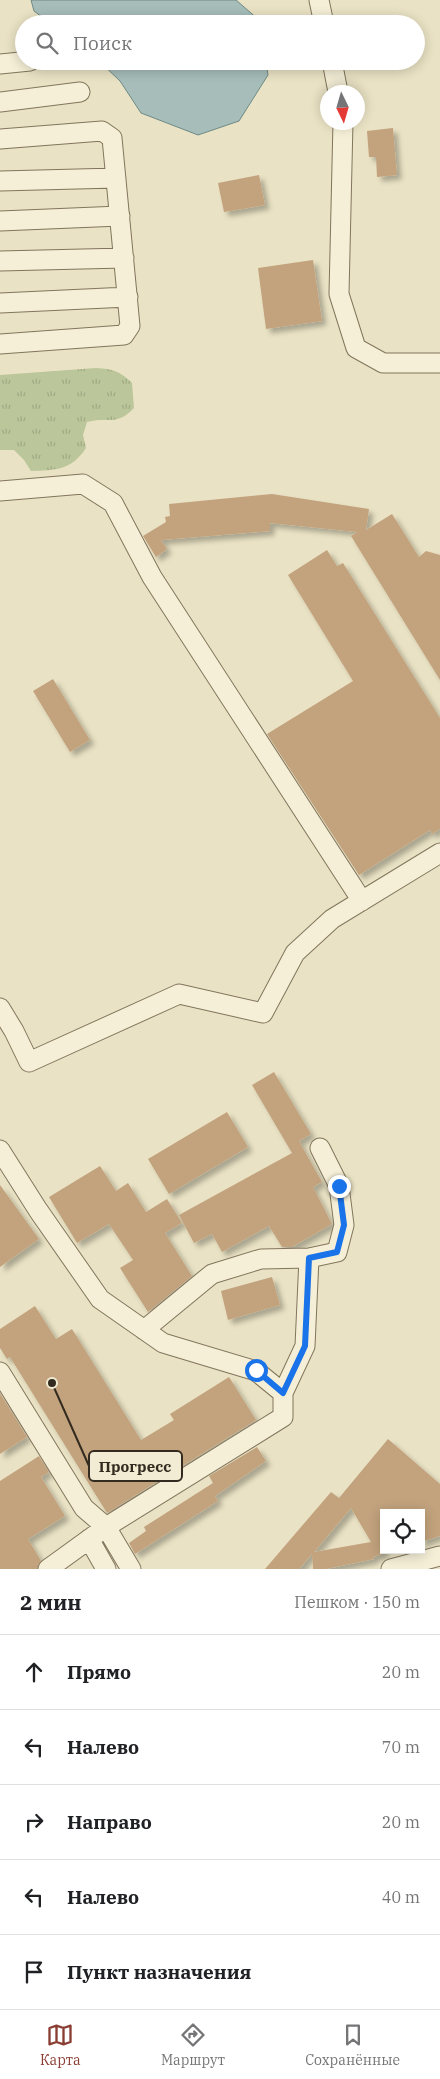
<!DOCTYPE html>
<html lang="ru">
<meta charset="utf-8">
<style>
:root{--surface:#fff;--page:#f6f6f6;--text:#202124;--muted:#757577;--line:#e0e0e0;--accent:#8a3d33}
body{margin:0;font-family:"IBM Plex Serif",serif;background:var(--page);color:var(--text)}
.controls{position:absolute;right:15px;bottom:15px;display:grid;overflow:hidden;border-radius:0px;box-shadow:0 2px 12px #0003}
.controls button{width:45px;height:45px;display:grid;place-items:center;padding:0;border:0;border-bottom:1px solid var(--line);background:var(--surface);color:var(--text);font:25px sans-serif}
.compass{position:absolute;left:320px;top:85px;width:45px;height:45px;border-radius:50%;background:var(--surface);box-shadow:0 2px 12px #0003;rotate:175deg}
.stop{position:absolute;width:15px;height:15px;margin:-11px;border:4px solid #1a73e8;border-radius:50%;background:#fff}
.stop.end{background:#1a73e8;border-color:#fff;box-shadow:0 1px 5px #0008}
.list{margin:0;padding:0;list-style:none}
h2{display:flex;justify-content:space-between;align-items:center;height:65px;margin:0;padding:0 20px;font-size:21px}
h2 small{font-size:16px;font-weight:400;color:var(--muted)}
.list li{display:grid;grid-template-columns:32px 1fr auto;gap:15px;align-items:center;box-sizing:border-box;height:75px;padding:0 20px;border-top:1px solid var(--line)}
.list b{display:block;font-size:19px;white-space:nowrap}
.list em{font-size:16px;font-style:normal;color:var(--muted)}
.icon{flex:none;width:28px;height:28px;fill:none;stroke:currentColor;stroke-width:2;stroke-linecap:round;stroke-linejoin:round}
.map{position:relative;flex:none;width:440px;height:1569px;overflow:hidden}
.search{position:absolute;background:var(--surface);box-shadow:0 2px 12px #0003;left:15px;right:15px;top:15px;height:55px;display:flex;align-items:center;gap:12px;box-sizing:border-box;padding:0 18px;border-radius:28px;color:var(--muted);font-size:19px}
.sheet{height:440px;background:var(--surface)}
nav{display:flex;justify-content:space-around;align-items:center;box-sizing:border-box;height:70px;border-top:1px solid var(--line);background:var(--surface);font-size:14px;color:var(--muted)}
nav a{display:grid;justify-items:center;gap:2px}
nav .on{color:var(--accent)}
.map>svg:first-child{display:block}
.grass{fill:url(#grass-tufts)}
.water{fill:#a6bdb9;stroke:#6e8a86}
.building{fill:#c3a37e;fill-rule:evenodd;filter:url(#shadow)}
.lines{fill:none;stroke-linecap:round;stroke-linejoin:round}
.minor-casing{stroke:#82755d;stroke-width:21}
.minor{stroke:#f5efd7;stroke-width:19}
.route{stroke:#1a73e8;stroke-width:6}
.leader{fill:none;stroke:#332b1f;stroke-width:2}
.callout-dot{fill:#332b1f;stroke:#f1ecd3;stroke-width:2}
.callout{fill:#f1ecd3;stroke:#332b1f;stroke-width:2}
.callout-label{font-size:15px;text-anchor:middle;font-weight:bold;fill:#332b1f}
</style>
<div class="map">
<svg width="440" height="1569" viewBox="0 0 440 1569">
<defs>
<pattern id="grass-tufts" width="24" height="20" patternUnits="userSpaceOnUse" patternTransform="scale(1.25)"><rect width="24" height="20" fill="#bbc69a"/><path d="M3 7l-1-3M5 7V3M7 7l1-3M15 17l-1-3M17 17v-4M19 17l1-3" fill="none" stroke="#a1aa84"/></pattern>
<filter id="shadow"><feDropShadow dx="4.5" dy="4.5" stdDeviation="2.5" flood-color="#0004"/></filter>
</defs>
<rect width="100%" height="100%" fill="#e9e2c4"/>
<path class="grass" d="M96,368C113,369 120,371 132,383L134,408C116,427 109,416 87,422L83,435L86,448C71,471 55,470 31,471L24,460L14,450H0V375Z"/>
<path class="water" d="M31,0H236L259,20L260,24H51L34,11Z
M99,61H266L268,75L239,121L198,135L141,113L120,81Z"/>
<path class="building" d="M393,128L397,175L377,177L376,157H369L367,131Z
M259,175L265,205L224,212L218,183Z
M313,260L322,321L266,329L258,268Z
M272,494L369,509L366,530L392,514L419,557L426,551L440,555V680L351,536L357,532L270,523V531L161,540L167,549L156,557L143,536L166,522L165,517L170,516L169,504Z
M327,550L337,566L343,563L440,718V829L432,834L430,830L359,875L267,734L353,681L288,575Z
M53,679L90,740L70,752L33,691Z
M274,1072L311,1134L299,1141L322,1182L313,1187L332,1224L292,1247H282L269,1226L222,1252L212,1234L194,1243L179,1215L292,1153L252,1085Z
M227,1112L248,1147L169,1194L148,1159Z
M100,1166L116,1191L128,1183L146,1212L167,1199L182,1223L165,1233L192,1276L148,1312L120,1268L133,1260L109,1224L77,1243L49,1197Z
M0,1185L39,1239L0,1267Z
M272,1277L280,1305L228,1320L221,1291Z
M35,1306L56,1339L72,1329L141,1440L174,1420L170,1414L229,1377L256,1420L107,1513L10,1357L7,1359L0,1348V1329Z
M0,1393L27,1437L0,1454Z
M388,1439L440,1484V1536L421,1542V1513H384V1553L373,1557L374,1559L326,1569H313L312,1554L299,1569H265L331,1492L339,1498ZM351,1508L371,1542L314,1552L320,1545Z
M257,1447L266,1461L215,1496L218,1501L135,1554L129,1543L146,1531L144,1527L213,1483L209,1476Z
M39,1456L49,1472L41,1477L65,1516L28,1539L41,1561L37,1569H0V1481Z"/>
<g class="lines">
<defs>
<path id="minor" d="M319,0L324,24
M332,61L338,92
M0,64L30,61
M0,102L80,92
M343,122L339,294L356,348L383,363H440
M0,139L102,131L112,138L130,326L124,335L0,344
M0,181L116,178
M0,221L120,216
M0,261L124,258
M0,303L128,297
M0,491L83,484L113,503L152,577L362,901
M0,1008L14,1031L29,1062L179,994L263,1013L295,953L332,919L440,853
M0,1150L38,1210L100,1299L163,1343L256,1371L283,1393V1417L106,1527L48,1569
M144,1330L212,1274L261,1259L309,1258
M0,1372L84,1508L106,1527L131,1569
M283,1393L305,1346L309,1258L337,1252L344,1225L339,1186L320,1148
M89,1539L106,1569
M391,1569L440,1556"/>
</defs>
<use href="#minor" class="minor-casing"/>
<use href="#minor" class="minor"/>
</g>
<g class="lines">
<path class="route" d="M256,1370L283,1393L305,1346L309,1258L337,1252L344,1225L339,1186"/>
</g>
<path class="leader" d="M52 1383L89 1466"/>
<circle class="callout-dot" cx="52" cy="1383" r="5"/>
<rect class="callout" x="89" y="1451" width="93" height="30" rx="5"/>
<g class="callout-label">
<text x="135" y="1472">Прогресс</text>
</g>
</svg>
<div class="controls">
<button><svg class="icon" aria-label="locate" viewBox="0 0 24 24"><circle cx="12" cy="12" r="6"/><path d="M12 2v4M12 18v4M2 12h4M18 12h4"/></svg></button>
</div>
<svg class="compass" viewBox="-18 -18 36 36"><path d="M0-13l5 13h-10z" fill="#e53935"/><path d="M0 13l5-13h-10z" fill="#757577"/></svg>
<div class="stop" style="left:256px;top:1370px"></div>
<div class="stop end" style="left:339px;top:1186px"></div>
<div class="search"><svg class="icon" aria-label="search" viewBox="0 0 24 24"><circle cx="10" cy="10" r="6"/><path d="M15 15l6 6"/></svg>Поиск</div>
</div>
<section class="sheet">
<h2>2 мин<small>Пешком · 150 m</small></h2>
<ul class="list">
<li><svg class="icon" aria-label="ahead" viewBox="0 0 24 24"><path d="M12 20V5M6 11l6-6 6 6"/></svg><div><b>Прямо</b></div><em>20 m</em></li>
<li><svg class="icon" aria-label="left" viewBox="0 0 24 24"><path d="M17 20v-9H6M10 6l-5 5 5 5"/></svg><div><b>Налево</b></div><em>70 m</em></li>
<li><svg class="icon" aria-label="right" viewBox="0 0 24 24"><path d="M7 20v-9h11M14 6l5 5-5 5"/></svg><div><b>Направо</b></div><em>20 m</em></li>
<li><svg class="icon" aria-label="left" viewBox="0 0 24 24"><path d="M17 20v-9H6M10 6l-5 5 5 5"/></svg><div><b>Налево</b></div><em>40 m</em></li>
<li><svg class="icon" aria-label="arrive" viewBox="0 0 24 24"><path d="M6 21V4h12l-3 4 3 4H6"/></svg><div><b>Пункт назначения</b></div></li>
</ul>
</section>
<nav>
<a class="on"><svg class="icon" aria-label="map" viewBox="0 0 24 24"><path d="M3 6l6-2 6 2 6-2v14l-6 2-6-2-6 2zM9 4v14M15 6v14"/></svg>Карта</a>
<a><svg class="icon" aria-label="directions" viewBox="0 0 24 24"><path d="M12 3l9 9-9 9-9-9zM9 14v-3h6M13 9l2 2-2 2"/></svg>Маршрут</a>
<a><svg class="icon" aria-label="saved" viewBox="0 0 24 24"><path d="M7 4h10v16l-5-4-5 4z"/></svg>Сохранённые</a>
</nav>
